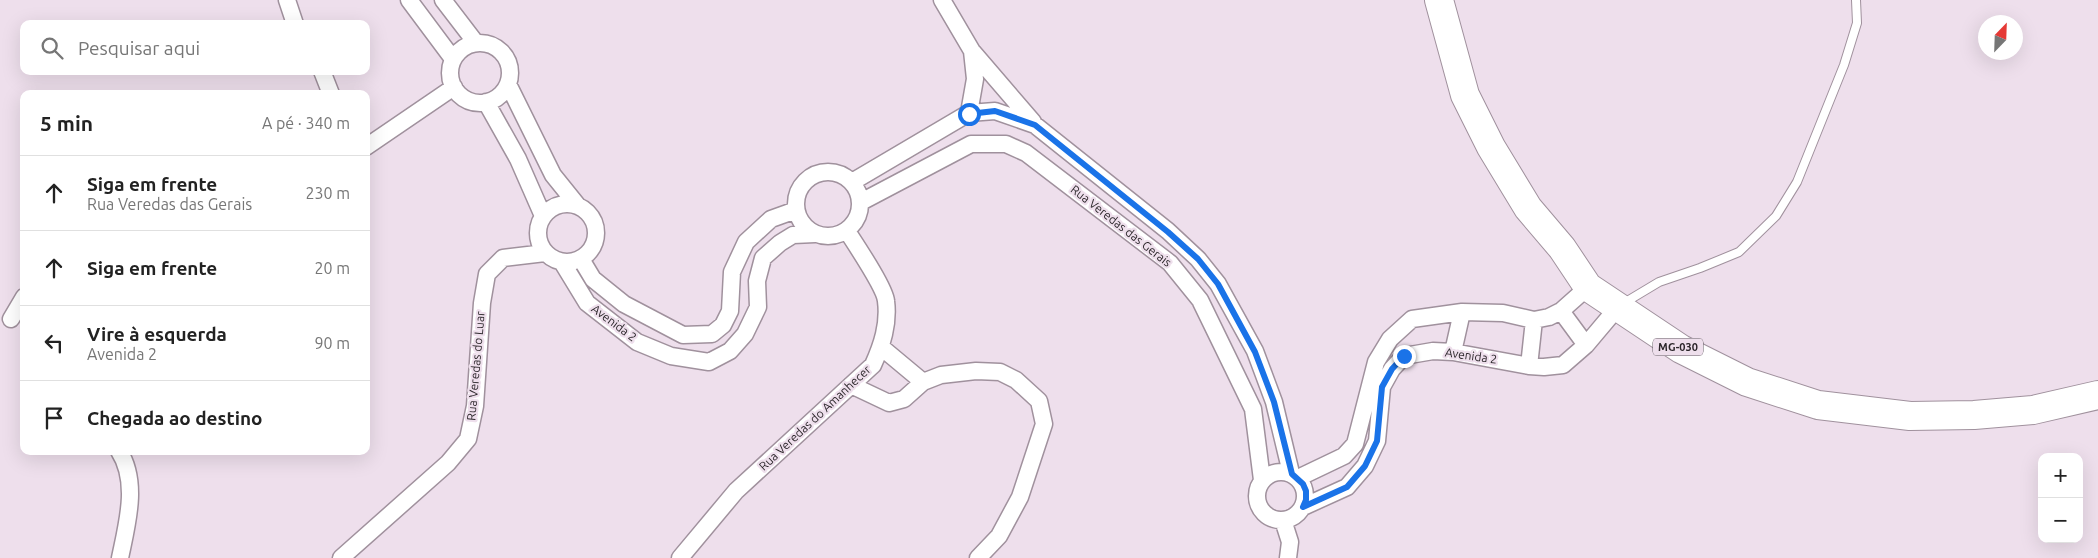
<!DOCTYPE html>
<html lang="pt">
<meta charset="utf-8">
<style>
:root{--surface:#fff;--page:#f2f2f2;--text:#222;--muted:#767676;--line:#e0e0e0}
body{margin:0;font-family:Ubuntu,sans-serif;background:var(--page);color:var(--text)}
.controls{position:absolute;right:15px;bottom:15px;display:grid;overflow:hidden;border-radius:10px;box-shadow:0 5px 20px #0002}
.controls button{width:45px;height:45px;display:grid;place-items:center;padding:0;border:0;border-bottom:1px solid var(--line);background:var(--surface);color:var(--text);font:25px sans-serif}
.compass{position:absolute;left:1978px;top:15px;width:45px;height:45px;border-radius:50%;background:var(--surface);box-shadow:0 5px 20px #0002;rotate:23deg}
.stop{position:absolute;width:15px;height:15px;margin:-11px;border:4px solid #1a73e8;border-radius:50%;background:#fff}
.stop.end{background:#1a73e8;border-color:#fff;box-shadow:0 1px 5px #0008}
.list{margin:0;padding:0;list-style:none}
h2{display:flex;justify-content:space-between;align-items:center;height:65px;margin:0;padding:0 20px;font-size:21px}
h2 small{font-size:16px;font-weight:400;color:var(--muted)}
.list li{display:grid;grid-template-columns:32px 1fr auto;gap:15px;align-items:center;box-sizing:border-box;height:75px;padding:0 20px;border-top:1px solid var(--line)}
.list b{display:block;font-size:19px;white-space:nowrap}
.list p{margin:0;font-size:16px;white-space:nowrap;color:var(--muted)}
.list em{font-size:16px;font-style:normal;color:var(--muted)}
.icon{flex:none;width:28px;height:28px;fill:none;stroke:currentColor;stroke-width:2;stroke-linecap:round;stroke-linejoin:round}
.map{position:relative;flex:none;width:2098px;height:558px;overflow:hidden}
.search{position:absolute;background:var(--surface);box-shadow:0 5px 20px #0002;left:20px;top:20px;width:350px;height:55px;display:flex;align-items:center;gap:12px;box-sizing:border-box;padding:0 18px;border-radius:10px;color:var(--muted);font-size:19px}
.panel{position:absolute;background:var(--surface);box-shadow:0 5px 20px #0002;left:20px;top:90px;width:350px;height:365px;border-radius:10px}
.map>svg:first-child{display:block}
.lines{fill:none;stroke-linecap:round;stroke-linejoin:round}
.service-casing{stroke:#a0919d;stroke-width:10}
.minor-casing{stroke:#a0919d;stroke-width:19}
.trunk-casing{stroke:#a0919d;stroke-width:30}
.service{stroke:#fff;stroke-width:8}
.minor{stroke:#fff;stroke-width:16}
.trunk{stroke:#fff;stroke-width:28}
.route{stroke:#1a73e8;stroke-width:6}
.labels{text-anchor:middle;stroke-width:4.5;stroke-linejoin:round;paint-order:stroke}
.shield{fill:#eedfec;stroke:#655d64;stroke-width:1}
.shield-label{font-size:11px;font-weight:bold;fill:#2a2529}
.street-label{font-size:12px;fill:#2a2529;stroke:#eedfec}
</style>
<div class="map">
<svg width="2098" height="558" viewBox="0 0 2098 558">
<rect width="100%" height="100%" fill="#eedfec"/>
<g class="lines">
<defs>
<path id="service" d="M1624,303L1659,282L1700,268L1739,252L1776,216L1797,182L1844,65L1857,23L1856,0"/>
<path id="minor" d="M287,0L295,24
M409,0L453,59
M443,0L476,43
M942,0L972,51L1033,122
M450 73a30 30 0 1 1 60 0a30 30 0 1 1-60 0Z
M322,71L331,94
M508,84L553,175L578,206
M486,102L518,159L543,216
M969,113L975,79L972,51
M366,147L454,87
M796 204a32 32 0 1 1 64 0a32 32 0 1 1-64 0Z
M852,182L969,113L995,111L1035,125L1168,231L1198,259L1218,284L1255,351L1274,402L1291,473
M861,202L971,144H1006L1026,153L1170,263L1200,300L1253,409L1262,480
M538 233a29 29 0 1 1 58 0a29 29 0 1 1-58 0Z
M581,259L593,279L624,304L683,335L712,334L723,325L730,311L732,272L746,242L771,219L796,210
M562,262L587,303L637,342L671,356L709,362L730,351L745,334L758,307L757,281L763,258L780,243L793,235L815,234
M1561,311L1586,345
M11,319L24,297
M881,347L923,382
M1453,352L1462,312
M1529,366L1534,320
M851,385L889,403L904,399L923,382L941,375L976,371L1000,372L1016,380L1039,401L1044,424L1020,497L999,536L978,558
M119,451C139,482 127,524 120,558
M1257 496a24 24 0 1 1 48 0a24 24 0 1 1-48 0Z
M1298,478L1344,456L1355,444L1376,362L1390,339L1412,319L1462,312L1503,313L1534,320L1549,317L1561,311L1588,287
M1303,507L1347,487L1365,466L1377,441L1382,387L1392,369L1404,356L1433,351L1453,352L1529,366L1544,367L1563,365L1586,345L1618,307
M1283,520L1290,542L1288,558
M341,558L448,463L468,439L475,406L482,303L487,274L503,258L545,253
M680,558L736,491L873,365C882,345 889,324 886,301C885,288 856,245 847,231"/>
<path id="trunk" d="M1439,0L1465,95L1491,147L1528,208L1562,248L1588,287L1681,349L1747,382L1818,405L1910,416L1974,415L2033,410L2098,395"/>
</defs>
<use href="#service" class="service-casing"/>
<use href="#minor" class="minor-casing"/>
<use href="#trunk" class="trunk-casing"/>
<use href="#service" class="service"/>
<use href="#minor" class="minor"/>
<use href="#trunk" class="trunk"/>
</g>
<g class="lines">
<path class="route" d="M969,114L995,111L1035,125L1168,232L1198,259L1218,284L1255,352L1274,402L1292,474L1303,484L1306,491V500L1303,507L1347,487L1365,466L1377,441L1382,387L1392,369L1404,356"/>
</g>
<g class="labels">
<rect class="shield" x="1653" y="338.5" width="50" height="17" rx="4"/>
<g class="shield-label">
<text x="1678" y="351">MG-030</text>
</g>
<g class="street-label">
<text transform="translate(1121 226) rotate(38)" y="4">Rua Veredas das Gerais</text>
<text transform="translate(614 323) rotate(37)" y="4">Avenida 2</text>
<text transform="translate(1471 356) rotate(8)" y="4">Avenida 2</text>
<text transform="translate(476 366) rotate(-85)" y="4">Rua Veredas do Luar</text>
<text transform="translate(815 418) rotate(-43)" y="4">Rua Veredas do Amanhecer</text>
</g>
</g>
</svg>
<div class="controls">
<button>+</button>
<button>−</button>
</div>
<svg class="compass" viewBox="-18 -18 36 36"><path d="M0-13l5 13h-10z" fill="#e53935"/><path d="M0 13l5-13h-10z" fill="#767676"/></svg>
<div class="stop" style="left:969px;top:114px"></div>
<div class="stop end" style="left:1404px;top:356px"></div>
<div class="search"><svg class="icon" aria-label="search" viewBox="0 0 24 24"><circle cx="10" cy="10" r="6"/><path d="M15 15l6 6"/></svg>Pesquisar aqui</div>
<section class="panel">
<h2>5 min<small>A pé · 340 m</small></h2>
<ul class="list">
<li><svg class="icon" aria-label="ahead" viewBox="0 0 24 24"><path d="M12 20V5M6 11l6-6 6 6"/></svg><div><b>Siga em frente</b><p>Rua Veredas das Gerais</p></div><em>230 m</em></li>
<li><svg class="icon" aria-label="ahead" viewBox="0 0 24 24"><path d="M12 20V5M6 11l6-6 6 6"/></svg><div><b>Siga em frente</b></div><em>20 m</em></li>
<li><svg class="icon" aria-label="left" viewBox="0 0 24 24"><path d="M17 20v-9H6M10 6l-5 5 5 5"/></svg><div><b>Vire à esquerda</b><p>Avenida 2</p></div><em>90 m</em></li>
<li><svg class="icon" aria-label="arrive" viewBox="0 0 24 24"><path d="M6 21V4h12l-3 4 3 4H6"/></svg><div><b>Chegada ao destino</b></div></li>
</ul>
</section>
</div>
